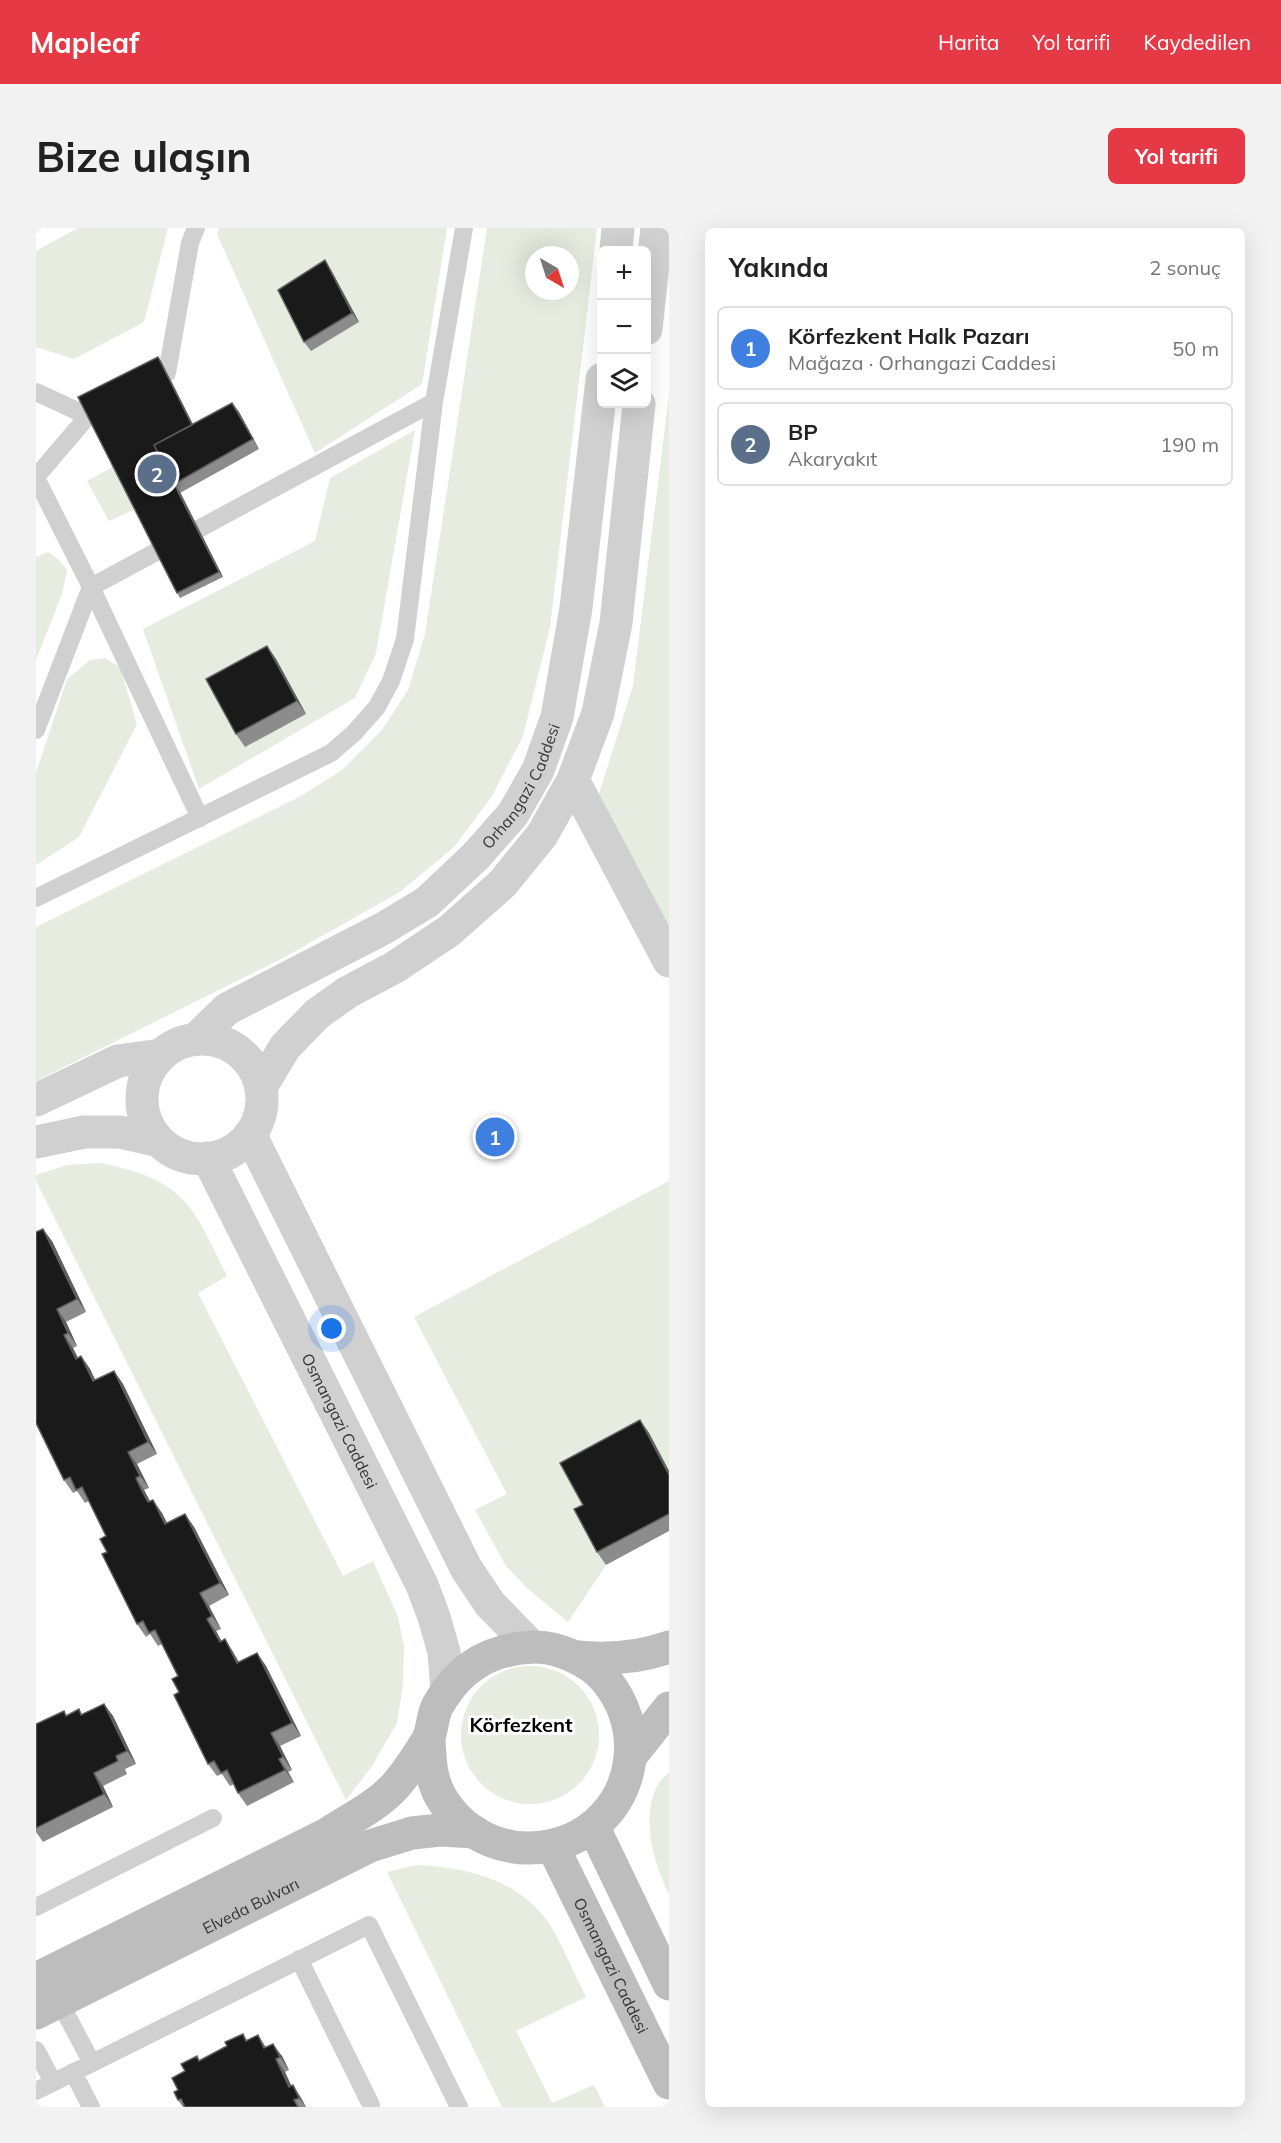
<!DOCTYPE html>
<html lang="tr">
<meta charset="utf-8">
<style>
:root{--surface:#fff;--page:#f2f2f2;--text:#222;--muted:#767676;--line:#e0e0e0;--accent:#e63946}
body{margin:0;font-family:Mulish,sans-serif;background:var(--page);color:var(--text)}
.controls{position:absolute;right:18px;top:18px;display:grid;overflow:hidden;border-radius:9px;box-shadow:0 6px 24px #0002}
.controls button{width:54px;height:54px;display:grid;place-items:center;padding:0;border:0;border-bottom:2px solid var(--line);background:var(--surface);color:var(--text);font:30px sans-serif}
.compass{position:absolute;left:489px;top:18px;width:54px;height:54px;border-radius:50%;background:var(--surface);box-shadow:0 6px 24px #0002;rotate:141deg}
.you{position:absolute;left:296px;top:1101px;width:21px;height:21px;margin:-15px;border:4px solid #fff;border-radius:50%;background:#1a73e8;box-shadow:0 0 0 9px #1a73e833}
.badge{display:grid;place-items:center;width:39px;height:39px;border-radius:50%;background:var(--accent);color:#fff;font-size:20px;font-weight:700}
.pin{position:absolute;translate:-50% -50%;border:3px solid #fff;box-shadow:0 2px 6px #0006}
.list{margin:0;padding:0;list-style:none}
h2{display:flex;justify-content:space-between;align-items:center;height:78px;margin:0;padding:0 24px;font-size:26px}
h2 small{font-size:20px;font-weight:400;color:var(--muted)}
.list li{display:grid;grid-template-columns:39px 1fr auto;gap:18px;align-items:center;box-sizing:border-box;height:84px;margin:0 12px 12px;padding:0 12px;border:2px solid var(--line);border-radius:9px}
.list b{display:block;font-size:22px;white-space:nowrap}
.list p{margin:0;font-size:20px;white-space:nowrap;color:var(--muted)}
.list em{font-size:20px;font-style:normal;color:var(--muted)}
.icon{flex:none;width:33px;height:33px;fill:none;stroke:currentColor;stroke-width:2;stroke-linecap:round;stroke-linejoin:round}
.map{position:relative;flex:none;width:633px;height:1879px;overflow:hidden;border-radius:9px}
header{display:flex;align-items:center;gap:36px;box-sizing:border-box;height:84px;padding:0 30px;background:var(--accent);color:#fff}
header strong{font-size:28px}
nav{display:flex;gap:33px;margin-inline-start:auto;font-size:21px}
.intro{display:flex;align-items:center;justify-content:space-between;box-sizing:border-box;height:144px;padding:0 36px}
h1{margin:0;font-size:42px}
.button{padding:15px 27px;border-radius:9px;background:var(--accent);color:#fff;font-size:21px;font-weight:700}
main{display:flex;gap:36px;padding:0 36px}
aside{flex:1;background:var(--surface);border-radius:9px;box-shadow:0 6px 24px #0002}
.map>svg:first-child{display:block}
.green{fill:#e6ecdf;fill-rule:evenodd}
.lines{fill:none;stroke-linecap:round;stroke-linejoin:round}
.lane{stroke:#d0d0d0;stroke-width:18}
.street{stroke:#d0d0d0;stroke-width:33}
.secondary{stroke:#bdbdbd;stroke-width:33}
.wall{fill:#8c8c8c}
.shaded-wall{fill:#5f5f5f}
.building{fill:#1a1a1a;stroke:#5f5f5f;stroke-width:1.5}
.labels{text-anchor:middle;stroke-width:6;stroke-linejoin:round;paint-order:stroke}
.street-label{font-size:16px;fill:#333;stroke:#fff}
.quarter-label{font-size:20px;font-weight:bold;fill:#000;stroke:#fff}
</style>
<header>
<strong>Mapleaf</strong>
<nav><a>Harita</a><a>Yol tarifi</a><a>Kaydedilen</a></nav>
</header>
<div class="intro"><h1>Bize ulaşın</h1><a class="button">Yol tarifi</a></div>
<main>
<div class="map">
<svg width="633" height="1879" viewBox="0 0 633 1879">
<rect width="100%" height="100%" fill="#fff"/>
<path class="green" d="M42,0H132L108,94L38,131L0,119V23Z
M183,0H411L386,156L279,225L181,6Z
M451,0H561L514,399L487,508L456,568L418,619L364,664L247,730L0,853V699L265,568L306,542L346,502L372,462L389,406ZM498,27H534V63H498Z
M633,166V698L561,572L597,458Z
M379,202L340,425L319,470L163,561L107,401L279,313L294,250Z
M78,238L100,281L73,293L51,253Z
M12,324L23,332L31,342L26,366L0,432V329Z
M69,430L84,439L101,496L43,609L0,637V545L31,451L54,432Z
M64,935C149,952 156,976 191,1048L162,1065L307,1348L337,1333L362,1389L368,1419L367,1457L361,1495L336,1538L310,1572L0,953V947L31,937Z
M633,953V1243L613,1205L556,1290L570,1337L532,1394L492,1361L470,1338L439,1282L471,1266L378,1089Z
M425 1507a69 69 0 1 1 138 0a69 69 0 1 1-138 0Z
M633,1544V1666C618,1637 605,1589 621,1558C624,1553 629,1548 633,1544Z
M380,1637C429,1639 482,1651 512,1694C526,1715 538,1746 550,1769L480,1803L516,1875L558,1857L569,1879H466L351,1644Z"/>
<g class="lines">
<path class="lane" d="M109,157L131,145L154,15L160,0
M0,164L52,188L71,177
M0,249L52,188
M0,250L55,359L164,590
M0,502L55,359L398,174
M0,670L295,525L318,505L341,479L355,453L369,411L398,174L428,0
M0,1679L177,1590
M263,1731L335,1877
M23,1773L56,1835
M0,1822L17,1854
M37,1844L55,1879
M0,1863L333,1697L423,1879"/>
<g class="street">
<path d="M580,22L582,0"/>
<path d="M610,101L621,0"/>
<path d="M537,552L633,733"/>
<path id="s1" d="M161,810L191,781L348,700L391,674L440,628L477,586L502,542L521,489L540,380L566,151"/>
<circle cx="166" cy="871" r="60"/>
<path d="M225,859L249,819L281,786L312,764L359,739L413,703L466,656L506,607L537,552L562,485L580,395L603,176"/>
<path d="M0,872L82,833L125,827"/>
<path d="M214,906L430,1340L454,1376L496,1419"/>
<path d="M0,914L48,904H84L123,913"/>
<path id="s2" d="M172,930L386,1357L398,1389L408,1424L411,1464"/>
</g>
<g class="secondary">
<path d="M541,1429C573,1432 602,1430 633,1419"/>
<path d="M594,1529L633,1480"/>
<path d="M557,1598L633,1756"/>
<path id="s3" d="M517,1619L633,1855"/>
<path d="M0,1751L291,1606C314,1591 343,1577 361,1556C372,1543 383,1526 392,1511C397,1501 396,1487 402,1477C423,1439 454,1421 497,1419C521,1418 554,1433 569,1451C588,1474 597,1502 594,1531C582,1627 457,1653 406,1571C394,1552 394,1530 393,1510"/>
<path id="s4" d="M0,1785L334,1618L376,1605L404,1602L439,1604"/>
</g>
</g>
<path class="wall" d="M295,42L323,94L275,123L268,114Z
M122,129L125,133L157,196L196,175L203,184L223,221L144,265V264L187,349L144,370L141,365Z
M231,418L240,431L270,486L209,519L200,506Z
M16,1013L50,1084L30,1094L41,1118L37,1120L42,1130L45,1128L54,1141L59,1152L78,1143L87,1156L121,1226L101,1236L113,1260L108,1262L114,1273L126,1285L131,1295L149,1286L158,1299L193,1367L173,1378L185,1401L180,1403L185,1413L189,1411L197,1424L203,1434L221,1425L230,1438L265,1508L244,1518L256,1542L252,1544L258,1554L211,1578L202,1565L198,1556L194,1558L186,1546L181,1548L172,1536L143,1464L142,1448L126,1416L122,1418L114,1406L110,1409L101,1396L71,1324L70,1308L53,1273L49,1275L41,1263L37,1265L28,1252Z
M604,1192L613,1205L633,1243V1303L570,1337L561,1324L547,1277Z
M68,1476L77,1488L100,1536L89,1541L91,1546L67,1558L77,1579L7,1614L0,1604V1496L31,1487L43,1481L46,1486Z
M207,1806L211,1812L222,1807L230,1819L246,1828L253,1842L249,1844L255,1858L257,1857L265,1870L270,1879H147L142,1872V1862L149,1843L163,1832L191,1818Z"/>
<path class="shaded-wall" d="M289,32L295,42L323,94L316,85Z
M122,129L125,133L162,207L159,202Z
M196,175L203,184L223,221L217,211Z
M140,259L144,264L187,349L183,344Z
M231,418L240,431L270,486L261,473Z
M7,1001L16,1013L50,1084L41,1071Z
M21,1081L30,1094L41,1118L32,1105Z
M28,1107L37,1120L49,1144L40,1131Z
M45,1128L54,1141L66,1166L57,1153Z
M78,1143L87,1156L121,1226L112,1214Z
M604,1192L613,1205L633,1243V1247Z
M92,1224L101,1236L113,1260L104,1248Z
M100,1250L108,1262L121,1287L112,1274Z
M117,1272L126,1285L138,1309L129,1296Z
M149,1286L158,1299L193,1367L184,1355Z
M164,1365L173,1378L185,1401L176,1388Z
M171,1391L180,1403L193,1426L184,1414Z
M189,1411L197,1424L210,1448L201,1435Z
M221,1425L230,1438L265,1508L256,1495Z
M68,1476L77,1488L100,1536L91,1523Z
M235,1505L244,1518L256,1542L247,1529Z
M243,1531L252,1544L258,1554L249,1542Z
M58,1545L67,1558L77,1579L68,1566Z
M237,1816L246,1828L253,1842L244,1829Z
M240,1831L249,1844L262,1872L253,1859Z
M257,1857L265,1870L270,1879L263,1870Z"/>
<path class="building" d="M289,32L316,85L268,114L242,62Z
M122,129L156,197L118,217L183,344L141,365L42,169Z
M196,175L217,211L138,256L118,217Z
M231,418L261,473L200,506L170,451Z
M7,1001L41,1071L21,1081L32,1105L28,1107L40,1131L45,1128L57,1153L78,1143L112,1214L92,1224L104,1248L100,1250L105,1261L112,1274L117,1272L129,1296L149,1286L184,1355L164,1365L176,1388L171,1391L184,1414L189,1411L201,1435L221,1425L256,1495L235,1505L247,1529L243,1531L249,1542L202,1565L191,1542L185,1545L178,1533L172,1536L138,1467L143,1464L136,1451L142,1448L119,1402L113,1405L107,1393L101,1396L66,1326L71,1324L64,1311L70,1308L46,1259L40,1262L34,1249L28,1252L0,1195V1004Z
M604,1192L633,1247V1286L561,1324L538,1281L547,1277L524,1235Z
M68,1476L91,1523L80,1528L82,1533L58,1545L68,1566L0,1600V1496L28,1483L30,1488L43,1481L45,1487Z
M207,1806L210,1813L222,1807L228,1820L237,1816L244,1829L240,1831L253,1859L257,1857L263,1870L258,1872L262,1879H149L145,1871L142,1872L138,1864L142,1862L136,1850L149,1843L145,1836L161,1828L163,1833L191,1818L189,1814Z"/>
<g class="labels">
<g class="street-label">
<text dy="6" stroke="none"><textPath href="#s1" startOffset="420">Orhangazi Caddesi</textPath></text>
<text dy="6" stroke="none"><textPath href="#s2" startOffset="294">Osmangazi Caddesi</textPath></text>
<text dy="6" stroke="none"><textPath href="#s4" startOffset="240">Elveda Bulvarı</textPath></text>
<text dy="6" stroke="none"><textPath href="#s3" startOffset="132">Osmangazi Caddesi</textPath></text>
</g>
<g class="quarter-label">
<text x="485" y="1504">Körfezkent</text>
</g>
</g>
</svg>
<div class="controls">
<button>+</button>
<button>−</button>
<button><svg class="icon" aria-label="layers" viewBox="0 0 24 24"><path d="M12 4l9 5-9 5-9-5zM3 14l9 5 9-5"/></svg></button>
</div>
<svg class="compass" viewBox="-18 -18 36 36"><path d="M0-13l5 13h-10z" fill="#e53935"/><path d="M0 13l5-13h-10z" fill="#767676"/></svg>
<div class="you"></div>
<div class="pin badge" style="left:459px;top:909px;background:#3f7fe0">1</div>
<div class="pin badge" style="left:121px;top:246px;background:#5c6f8a">2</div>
</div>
<aside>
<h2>Yakında<small>2 sonuç</small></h2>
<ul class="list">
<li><span class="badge" style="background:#3f7fe0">1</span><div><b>Körfezkent Halk Pazarı</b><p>Mağaza · Orhangazi Caddesi</p></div><em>50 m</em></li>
<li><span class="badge" style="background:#5c6f8a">2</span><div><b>BP</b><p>Akaryakıt</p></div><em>190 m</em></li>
</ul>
</aside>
</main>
